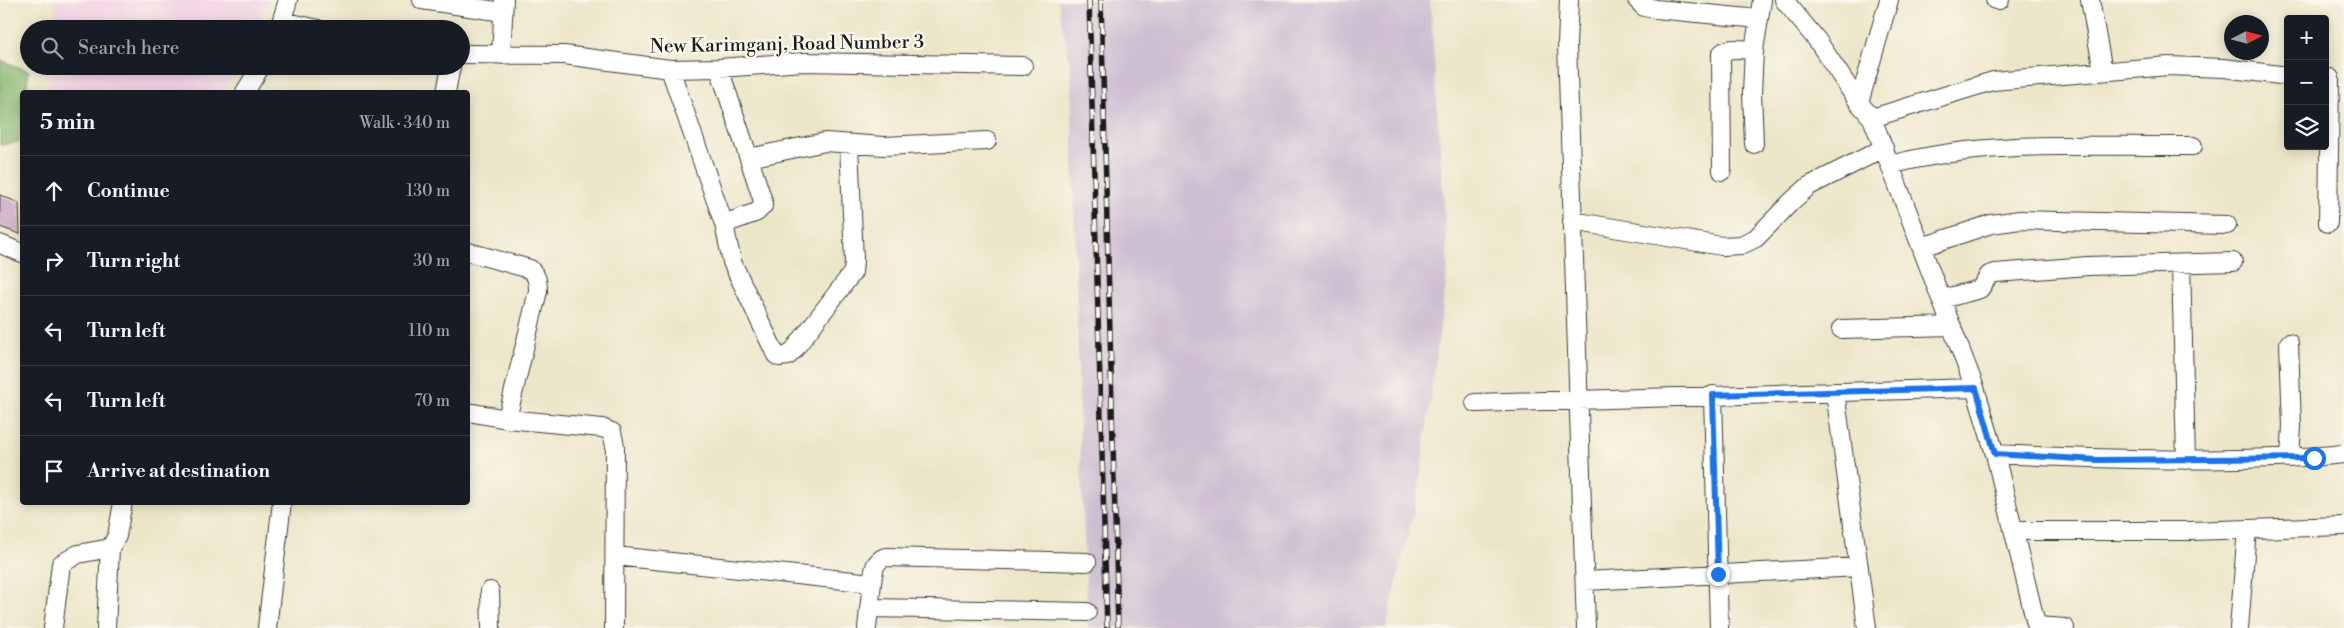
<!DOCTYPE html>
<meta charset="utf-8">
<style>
:root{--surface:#171b24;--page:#242831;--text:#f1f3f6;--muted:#9ea1a6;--line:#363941}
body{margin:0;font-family:"Libre Bodoni",serif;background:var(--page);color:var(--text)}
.controls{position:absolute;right:15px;top:15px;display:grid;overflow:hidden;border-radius:5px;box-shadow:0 2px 12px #0003}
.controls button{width:45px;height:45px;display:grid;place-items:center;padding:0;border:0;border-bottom:1px solid var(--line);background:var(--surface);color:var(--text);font:25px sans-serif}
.compass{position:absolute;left:2224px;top:15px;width:45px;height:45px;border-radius:50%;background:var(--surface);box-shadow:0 2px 12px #0003;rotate:84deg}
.stop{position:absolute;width:15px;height:15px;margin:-11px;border:4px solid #1a73e8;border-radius:50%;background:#fff}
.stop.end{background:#1a73e8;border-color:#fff;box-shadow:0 1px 5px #0008}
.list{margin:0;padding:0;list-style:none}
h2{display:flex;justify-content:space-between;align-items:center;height:65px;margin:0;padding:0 20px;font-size:21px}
h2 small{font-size:16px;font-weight:400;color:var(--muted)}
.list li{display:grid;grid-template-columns:32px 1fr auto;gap:15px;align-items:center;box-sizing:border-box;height:70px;padding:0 20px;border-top:1px solid var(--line)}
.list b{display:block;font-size:19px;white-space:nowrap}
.list em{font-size:16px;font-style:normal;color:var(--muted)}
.icon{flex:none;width:28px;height:28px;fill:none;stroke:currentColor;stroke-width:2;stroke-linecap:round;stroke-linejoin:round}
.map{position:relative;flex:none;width:2344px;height:628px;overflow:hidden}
.search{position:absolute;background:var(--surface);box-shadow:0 2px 12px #0003;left:20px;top:20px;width:450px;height:55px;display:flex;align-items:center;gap:12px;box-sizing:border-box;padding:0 18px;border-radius:28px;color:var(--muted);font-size:19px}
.panel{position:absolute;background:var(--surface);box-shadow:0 2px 12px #0003;left:20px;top:90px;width:450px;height:415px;border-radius:5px}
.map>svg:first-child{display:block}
.built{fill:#f1d0e3}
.industrial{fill:#cebed1}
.forest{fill:#88b872;stroke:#526a47}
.building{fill:#c6a0c3}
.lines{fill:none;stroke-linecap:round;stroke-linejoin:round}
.minor-casing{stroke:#3b3a36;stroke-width:20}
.minor{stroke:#fff;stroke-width:18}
.rail-casing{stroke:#1c1c1c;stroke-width:5.5}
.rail{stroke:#fbf7ec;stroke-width:4;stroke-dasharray:11;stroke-linecap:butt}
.route{stroke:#1a73e8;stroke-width:6}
.labels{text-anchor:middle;stroke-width:5;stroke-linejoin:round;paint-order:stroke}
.street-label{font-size:19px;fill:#1c1c1c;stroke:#fbf7ec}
</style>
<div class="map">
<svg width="2344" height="628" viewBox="0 0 2344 628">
<rect width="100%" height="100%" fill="#fbf7ec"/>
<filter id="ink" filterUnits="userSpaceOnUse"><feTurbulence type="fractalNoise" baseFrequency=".02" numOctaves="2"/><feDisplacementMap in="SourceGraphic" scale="10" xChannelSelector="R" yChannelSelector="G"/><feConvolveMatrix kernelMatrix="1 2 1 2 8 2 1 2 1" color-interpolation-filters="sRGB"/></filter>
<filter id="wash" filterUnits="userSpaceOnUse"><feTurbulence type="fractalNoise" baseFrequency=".0096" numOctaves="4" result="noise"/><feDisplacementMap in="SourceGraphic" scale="20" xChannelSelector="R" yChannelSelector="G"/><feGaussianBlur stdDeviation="1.12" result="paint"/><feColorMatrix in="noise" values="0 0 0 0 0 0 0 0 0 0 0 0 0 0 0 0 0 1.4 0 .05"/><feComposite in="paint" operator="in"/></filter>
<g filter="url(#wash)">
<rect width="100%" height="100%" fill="#ece6c9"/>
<path class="built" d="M56,0H269L255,29H54Z
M50,66H237L224,92H48Z"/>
<path class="industrial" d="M1058,0H1430L1448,267L1418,493L1386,628H1088L1080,443L1071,72Z"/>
<path class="forest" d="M0,60L29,71L26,92H22V118L19,142L0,145Z"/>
<g id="blocks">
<path class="building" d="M0,195L19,203L20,234L0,227Z"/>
</g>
</g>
<g filter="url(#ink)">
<use href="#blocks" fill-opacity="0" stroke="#3b3a36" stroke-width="1"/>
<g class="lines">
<defs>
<path id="minor" d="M422,0L503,12
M1569,0L1567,44L1586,628
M1637,0L1644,7L1656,9L1759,19
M1784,0L1817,40L1859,103L1872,118L1975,388L1995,454L2037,628
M1995,0H2000
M2090,0L2103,71
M282,21L318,29
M279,29L288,0
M461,54L564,55L670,69L719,68L803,62L1023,66
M501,55L504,0
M719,68L763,201V206L757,212L724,224
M670,69L724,224L732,262L776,355L779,357L788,356L793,351L853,272L854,261L849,144
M245,92L261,66
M446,92L451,66
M1859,103L1889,0
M1872,118L1993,81L2168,66L2224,68L2288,76
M1754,144L1752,93L1754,50L1762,0
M749,158L825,142L884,146L987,141
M1890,165C1987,139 2093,147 2193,146
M1722,171L1721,54C1728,46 1744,50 1754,50
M1572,221L1722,246L1741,245L1756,238L1792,201L1809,186L1884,148
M2328,223L2330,78
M0,244L22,253
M1922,247L1991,224L2020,220L2227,225
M468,252L530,269C537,276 538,281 538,291L507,419
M2181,264L2186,460
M1942,299L1980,289L1989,275L1995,273L2088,266L2233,262
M1841,329L1952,326
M2289,343L2292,426L2290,458
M1835,392L1867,628
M1713,395L1719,628
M1475,403L1975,388
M468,412L507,419L602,428L612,432L615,446L614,628
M1995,454C2075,458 2154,461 2234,459C2271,458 2307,458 2344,454
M2015,531H2190L2344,526
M615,556L872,583C874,571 873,562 885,557L1087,562
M1585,581L1859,567
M490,591L491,628
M869,608L1087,612
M2037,626L2065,628
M53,628L61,564L78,554L110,548L117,536L123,502
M106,628L110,548
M267,628L282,502
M867,628L872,583
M2239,628L2247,529"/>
</defs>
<use href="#minor" class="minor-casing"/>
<use href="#minor" class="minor"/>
<defs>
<path id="rail" d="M1089,0L1107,628
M1101,0L1118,628"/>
</defs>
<use href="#rail" class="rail-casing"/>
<use href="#rail" class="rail"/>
</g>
</g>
<g class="lines" filter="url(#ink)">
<path class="route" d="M1718,574L1713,395L1976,388L1995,454L2097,460L2314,458"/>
</g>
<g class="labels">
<g class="street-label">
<text transform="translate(787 43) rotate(-1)" y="7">New Karimganj, Road Number 3</text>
</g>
</g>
</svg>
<div class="controls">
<button>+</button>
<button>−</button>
<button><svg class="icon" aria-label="layers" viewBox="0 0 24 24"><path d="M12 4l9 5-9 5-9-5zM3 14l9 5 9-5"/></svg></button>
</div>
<svg class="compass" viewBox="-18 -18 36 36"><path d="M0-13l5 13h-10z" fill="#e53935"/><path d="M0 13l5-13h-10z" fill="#9ea1a6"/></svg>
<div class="stop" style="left:2314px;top:458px"></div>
<div class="stop end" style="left:1718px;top:574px"></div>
<div class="search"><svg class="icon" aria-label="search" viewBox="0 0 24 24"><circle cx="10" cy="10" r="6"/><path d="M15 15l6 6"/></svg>Search here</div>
<section class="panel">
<h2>5 min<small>Walk · 340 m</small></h2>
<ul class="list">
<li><svg class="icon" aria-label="ahead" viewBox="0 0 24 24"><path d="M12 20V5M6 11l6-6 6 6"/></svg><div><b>Continue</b></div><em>130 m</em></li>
<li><svg class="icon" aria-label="right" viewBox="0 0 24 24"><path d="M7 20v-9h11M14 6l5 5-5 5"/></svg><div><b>Turn right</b></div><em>30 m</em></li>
<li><svg class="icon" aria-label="left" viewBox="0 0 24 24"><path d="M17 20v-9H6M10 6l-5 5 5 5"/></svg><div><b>Turn left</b></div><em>110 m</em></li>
<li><svg class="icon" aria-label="left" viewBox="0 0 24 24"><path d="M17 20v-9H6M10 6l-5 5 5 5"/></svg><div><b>Turn left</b></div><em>70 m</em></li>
<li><svg class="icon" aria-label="arrive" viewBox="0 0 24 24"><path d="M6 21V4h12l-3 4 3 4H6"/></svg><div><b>Arrive at destination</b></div></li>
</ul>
</section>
</div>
